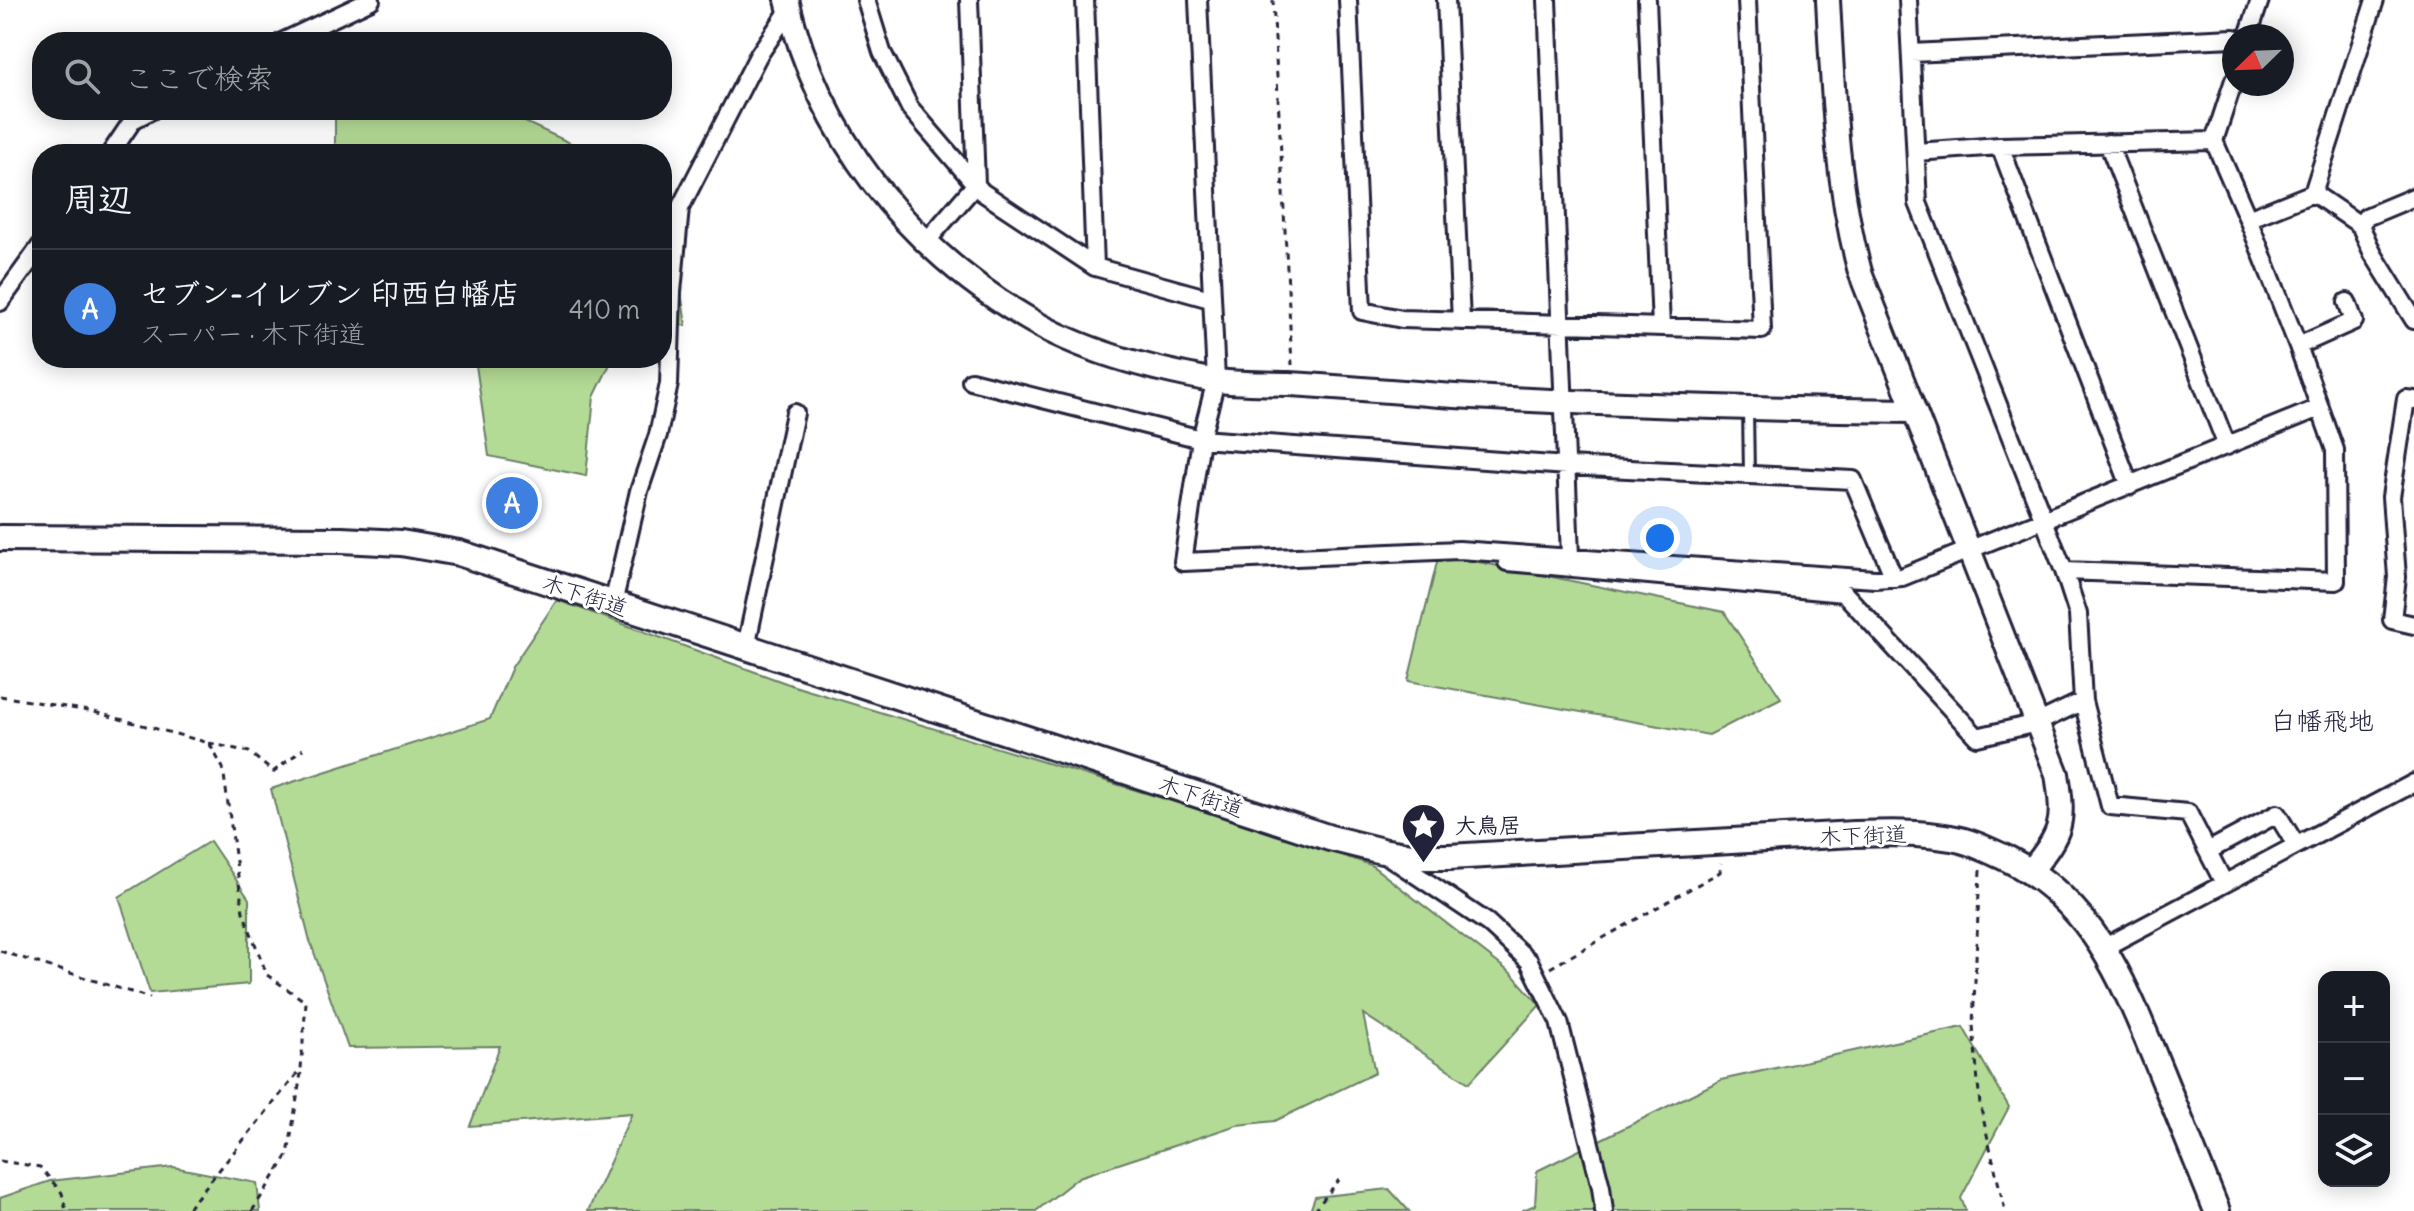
<!DOCTYPE html>
<html lang="ja">
<meta charset="utf-8">
<style>
:root{--surface:#171b24;--page:#20242c;--text:#f1f3f6;--muted:#9ea1a6;--line:#363941;--accent:#9495a2}
body{margin:0;font-family:Delius,"Klee One",sans-serif;background:var(--page);color:var(--text)}
.controls{position:absolute;right:24px;bottom:24px;display:grid;overflow:hidden;border-radius:16px;box-shadow:0 4px 20px #0003}
.controls button{width:72px;height:72px;display:grid;place-items:center;padding:0;border:0;border-bottom:2px solid var(--line);background:var(--surface);color:var(--text);font:40px sans-serif}
.compass{position:absolute;left:2222px;top:24px;width:72px;height:72px;border-radius:50%;background:var(--surface);box-shadow:0 4px 20px #0003;rotate:247deg}
.you{position:absolute;left:1660px;top:538px;width:28px;height:28px;margin:-20px;border:6px solid #fff;border-radius:50%;background:#1a73e8;box-shadow:0 0 0 12px #1a73e833}
.badge{display:grid;place-items:center;width:52px;height:52px;border-radius:50%;background:var(--accent);color:#fff;font-size:26px;font-weight:700}
.pin{position:absolute;translate:-50% -50%;border:4px solid #fff;box-shadow:0 2px 8px #0006}
.list{margin:0;padding:0;list-style:none}
h2{display:flex;justify-content:space-between;align-items:center;height:104px;margin:0;padding:0 32px;font-size:34px}
h2 small{font-size:26px;font-weight:400;color:var(--muted)}
.list li{display:grid;grid-template-columns:52px 1fr auto;gap:24px;align-items:center;box-sizing:border-box;height:120px;padding:0 32px;border-top:2px solid var(--line)}
.list b{display:block;font-size:30px;white-space:nowrap}
.list p{margin:0;font-size:26px;white-space:nowrap;color:var(--muted)}
.list em{font-size:26px;font-style:normal;color:var(--muted)}
.icon{flex:none;width:44px;height:44px;fill:none;stroke:currentColor;stroke-width:2;stroke-linecap:round;stroke-linejoin:round}
.map{position:relative;flex:none;width:2414px;height:1211px;overflow:hidden}
.search{position:absolute;background:var(--surface);box-shadow:0 4px 20px #0003;left:32px;top:32px;width:640px;height:88px;display:flex;align-items:center;gap:20px;box-sizing:border-box;padding:0 28px;border-radius:32px;color:var(--muted);font-size:30px}
.panel{position:absolute;background:var(--surface);box-shadow:0 4px 20px #0003;left:32px;top:144px;width:640px;height:224px;border-radius:32px}
.map>svg:first-child{display:block}
.green{fill:#b4db96;stroke:#6b7e68;stroke-width:2}
.lines{fill:none;stroke-linecap:round;stroke-linejoin:round}
.lane-casing{stroke:#22223b;stroke-width:14}
.street-casing{stroke:#22223b;stroke-width:22}
.secondary-casing{stroke:#22223b;stroke-width:28}
.primary-casing{stroke:#22223b;stroke-width:30}
.path{stroke:#22223b;stroke-width:3;stroke-dasharray:6 6;stroke-linecap:butt}
.lane{stroke:#fff;stroke-width:8}
.street{stroke:#fff;stroke-width:16}
.secondary{stroke:#fff;stroke-width:22}
.primary{stroke:#fff;stroke-width:24}
.labels{text-anchor:middle;stroke-width:6;stroke-linejoin:round;paint-order:stroke}
.street-label{font-size:22px;fill:#22223b;stroke:#fff}
.poi-label{font-size:22px;font-weight:bold;fill:#22223b;stroke:#fff;text-anchor:start}
.quarter-label{font-size:26px;fill:#22223b;stroke:#fff}
</style>
<div class="map">
<svg width="2414" height="1211" viewBox="0 0 2414 1211">
<rect width="100%" height="100%" fill="#fff"/>
<filter id="ink" filterUnits="userSpaceOnUse"><feTurbulence type="fractalNoise" baseFrequency=".0125" numOctaves="2"/><feDisplacementMap in="SourceGraphic" scale="16" xChannelSelector="R" yChannelSelector="G"/><feConvolveMatrix kernelMatrix="1 2 1 2 8 2 1 2 1" color-interpolation-filters="sRGB"/></filter>
<g filter="url(#ink)">
<path class="green" d="M335,110H499L594,154H335Z
M662,186L665,187L686,325L662,327Z
M475,358H613L594,397L586,476L489,456Z
M1439,554L1724,612L1781,698L1709,735L1408,681Z
M557,600L794,686L1270,831L1371,865L1512,974L1540,1005L1469,1083L1363,1014L1375,1073L1275,1121L1237,1125L1079,1177L1036,1211H588L632,1113L470,1126L500,1046L348,1048L309,938L271,789L490,719L512,667Z
M210,841L249,899V984L150,993L119,897Z
M1963,1027L2009,1107L1961,1198L1966,1211H1521L1535,1205L1537,1171L1721,1080Z
M173,1167L257,1183L260,1211H0V1198L50,1181Z
M1389,1189L1409,1211H1310L1315,1197Z"/>
<g class="lines">
<defs>
<path id="lane" d="M1748,409L1749,475"/>
<path id="street" d="M866,0L882,52L910,108L982,192L1095,267L1210,299
M1085,0L1095,267
M1198,0L1216,380L1201,439L1183,562L1459,550L1875,579L1902,577L2319,408
M1348,0L1362,311L1402,319L1762,330L1747,0
M1446,0L1461,321
M1547,0L1570,556
M1647,0L1661,327
M1908,0L1918,203L2064,571
M2248,36L2260,0
M282,42L371,0
M1911,53L2234,38
M2234,80L2214,141L2248,219L2298,346
M2108,143L2227,446
M2000,146L2214,141
M1916,152L2000,146L2130,486
M110,154L133,120L152,110
M2414,197L2366,217L2360,225L2373,254L2414,320
M2248,219L2313,193
M2360,225L2313,193L2375,0
M925,243L976,184L969,0
M0,302L42,244
M971,381L1201,439L1567,466L1853,480L1894,578
M2414,400L2406,399L2391,497L2397,577L2392,620L2414,625
M1507,562L1844,593L1977,737L2037,723L2083,701L2078,614L2064,571L2336,581L2335,450L2298,346L2354,321L2347,302
M613,604L639,491L658,435L669,384L672,292L680,208L758,56L790,9
M746,647L795,413
M2083,701L2110,806L2188,813L2224,883
M2208,851L2277,814L2296,845
M1385,854L1488,923L1529,961L1559,1022L1601,1187L1604,1211
M2105,947L2414,783"/>
<path id="secondary" d="M787,0C819,135 906,246 1025,317C1081,351 1147,368 1211,380C1236,384 1263,383 1289,384C1340,387 1390,391 1440,395C1598,405 1755,409 1913,411
M1828,0C1833,92 1836,183 1860,272L2057,774C2065,825 2062,831 2031,871"/>
<path id="primary" d="M0,538L342,540L401,543L459,553L1330,838L1382,851L1418,857H1449L1854,834C1887,833 1919,832 1951,838C1971,841 1990,851 2008,859C2095,903 2125,985 2160,1070C2179,1117 2198,1164 2217,1211"/>
</defs>
<use href="#lane" class="lane-casing"/>
<use href="#street" class="street-casing"/>
<use href="#secondary" class="secondary-casing"/>
<use href="#primary" class="primary-casing"/>
<path class="path" d="M1273,0L1292,365
M0,696L94,712L209,743L223,768L243,912L267,975L306,1002L301,1069L186,1211
M209,743L249,752L273,772L303,749
M1980,870L1973,1025L1980,1105L2005,1211
M0,951L150,998
M1550,968L1720,872L1721,863
M0,1161L40,1167L62,1193L66,1211
M252,1211L288,1155L301,1073
M1314,1211L1339,1180"/>
<use href="#lane" class="lane"/>
<use href="#street" class="street"/>
<use href="#secondary" class="secondary"/>
<use href="#primary" class="primary"/>
</g>
</g>
<defs>
<symbol id="sight-pin" viewBox="-11 -11 22 30"><path d="M0 17L-7.5 6A9.5 9.5 0 1 1 7.5 6Z" fill="#22223b" stroke="#fff"/><path d="M0-6L1.8-2.2L6-1.7L2.9 1.2L3.7 5.4L0 3.3L-3.7 5.4L-2.9 1.2L-6-1.7L-1.8-2.2Z" fill="#fff"/></symbol>
</defs>
<g fill-rule="evenodd">
<use href="#sight-pin" x="1398" y="800" width="51" height="69"/>
</g>
<g class="labels">
<g class="street-label">
<text transform="translate(585 595) rotate(18)" y="8">木下街道</text>
<text transform="translate(1201 796) rotate(18)" y="8">木下街道</text>
<text transform="translate(1863 835) rotate(-2)" y="8">木下街道</text>
</g>
<g class="poi-label">
<text x="1455" y="833">大鳥居</text>
</g>
<g class="quarter-label">
<text x="2322" y="730">白幡飛地</text>
</g>
</g>
</svg>
<div class="controls">
<button>+</button>
<button>−</button>
<button><svg class="icon" aria-label="layers" viewBox="0 0 24 24"><path d="M12 4l9 5-9 5-9-5zM3 14l9 5 9-5"/></svg></button>
</div>
<svg class="compass" viewBox="-18 -18 36 36"><path d="M0-13l5 13h-10z" fill="#e53935"/><path d="M0 13l5-13h-10z" fill="#9ea1a6"/></svg>
<div class="you"></div>
<div class="pin badge" style="left:512px;top:503px;background:#3f7fe0">A</div>
<div class="search"><svg class="icon" aria-label="search" viewBox="0 0 24 24"><circle cx="10" cy="10" r="6"/><path d="M15 15l6 6"/></svg>ここで検索</div>
<section class="panel">
<h2>周辺<small></small></h2>
<ul class="list">
<li><span class="badge" style="background:#3f7fe0">A</span><div><b>セブン-イレブン 印西白幡店</b><p>スーパー · 木下街道</p></div><em>410 m</em></li>
</ul>
</section>
</div>
